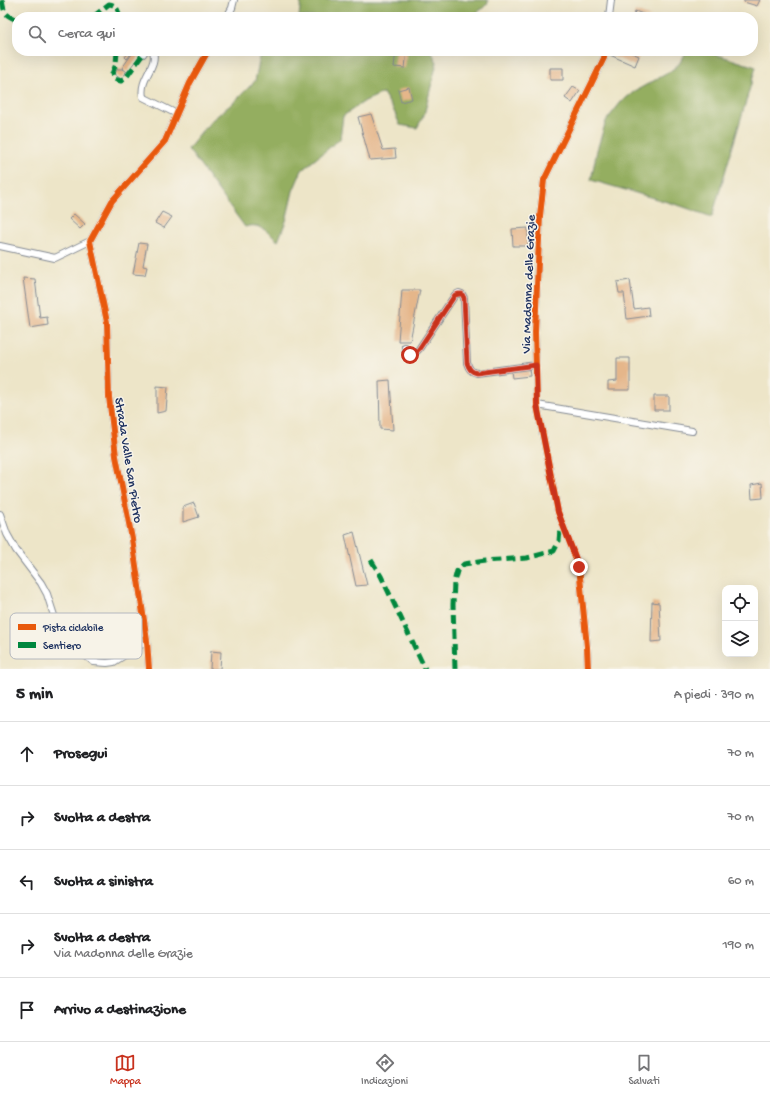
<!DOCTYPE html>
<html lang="it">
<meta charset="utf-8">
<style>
:root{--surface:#fff;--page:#f2f2f2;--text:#202124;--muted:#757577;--line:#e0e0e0;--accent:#c8321e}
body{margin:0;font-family:"Gochi Hand",sans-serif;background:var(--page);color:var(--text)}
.controls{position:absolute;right:12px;bottom:12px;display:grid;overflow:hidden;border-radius:8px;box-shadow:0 4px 16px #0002}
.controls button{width:36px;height:36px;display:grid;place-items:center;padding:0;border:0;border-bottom:1px solid var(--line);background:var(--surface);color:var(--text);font:20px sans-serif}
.stop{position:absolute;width:12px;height:12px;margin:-9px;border:3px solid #c8321e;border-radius:50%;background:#fff}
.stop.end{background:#c8321e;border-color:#fff;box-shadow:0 1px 4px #0008}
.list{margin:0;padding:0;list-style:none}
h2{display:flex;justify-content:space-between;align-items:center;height:52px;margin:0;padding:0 16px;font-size:17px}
h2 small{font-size:13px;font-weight:400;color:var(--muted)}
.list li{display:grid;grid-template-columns:26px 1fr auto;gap:12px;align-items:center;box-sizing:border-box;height:64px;padding:0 16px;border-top:1px solid var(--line)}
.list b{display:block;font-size:15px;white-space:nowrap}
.list p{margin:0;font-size:13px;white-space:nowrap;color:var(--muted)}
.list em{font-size:13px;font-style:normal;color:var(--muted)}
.icon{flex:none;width:22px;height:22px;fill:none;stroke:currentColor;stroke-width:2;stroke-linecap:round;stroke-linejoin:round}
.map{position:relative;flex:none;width:770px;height:669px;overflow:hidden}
.search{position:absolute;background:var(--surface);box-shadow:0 4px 16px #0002;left:12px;right:12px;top:12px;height:44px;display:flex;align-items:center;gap:10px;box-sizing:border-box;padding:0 14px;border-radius:16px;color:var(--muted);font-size:15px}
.sheet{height:372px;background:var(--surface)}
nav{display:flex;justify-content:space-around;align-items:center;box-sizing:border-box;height:56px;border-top:1px solid var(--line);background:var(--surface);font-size:11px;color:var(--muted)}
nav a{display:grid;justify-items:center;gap:2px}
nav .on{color:var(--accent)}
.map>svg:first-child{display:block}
.forest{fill:#94ae60;stroke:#586e5f}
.building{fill:#e5b68a}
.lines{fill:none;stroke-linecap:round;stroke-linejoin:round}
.street-casing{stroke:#848a93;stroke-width:8}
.street{stroke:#fff;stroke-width:6}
.quiet{stroke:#00873e;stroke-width:5;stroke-dasharray:10 5;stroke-linecap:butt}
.cycleway-casing{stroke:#f7f3e8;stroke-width:8}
.cycleway{stroke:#e8590c;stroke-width:6}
.route{stroke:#c8321e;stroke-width:5}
.labels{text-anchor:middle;stroke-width:3;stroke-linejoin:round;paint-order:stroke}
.street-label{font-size:13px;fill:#1b2f5e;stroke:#f7f3e8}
.key{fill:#f7f3e8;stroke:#b5b8bf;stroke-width:1}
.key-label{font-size:11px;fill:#1b2f5e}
</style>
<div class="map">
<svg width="770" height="669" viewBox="0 0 770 669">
<rect width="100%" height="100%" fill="#f7f3e8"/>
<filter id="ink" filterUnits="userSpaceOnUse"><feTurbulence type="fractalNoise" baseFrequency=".025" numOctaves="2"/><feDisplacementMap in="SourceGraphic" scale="8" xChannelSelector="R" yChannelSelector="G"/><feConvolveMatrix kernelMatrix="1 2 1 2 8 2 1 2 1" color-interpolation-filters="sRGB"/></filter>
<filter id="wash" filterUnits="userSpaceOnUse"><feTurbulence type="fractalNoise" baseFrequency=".012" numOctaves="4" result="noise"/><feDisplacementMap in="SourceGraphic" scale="16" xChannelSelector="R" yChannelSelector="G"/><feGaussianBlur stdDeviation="0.9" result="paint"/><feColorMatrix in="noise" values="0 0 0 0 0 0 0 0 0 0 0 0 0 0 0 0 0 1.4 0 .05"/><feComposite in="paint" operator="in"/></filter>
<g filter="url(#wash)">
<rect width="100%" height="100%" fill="#ede5c8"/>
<path class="forest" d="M301,0H488V3L482,9L471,16L299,17Z
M275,51H431L437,62L424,115L417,128L400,125L394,111L383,93L365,101L343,116L340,139L302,170L293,191L286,221L278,241C267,232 260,222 245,227L188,149L212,120L234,102L255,81L260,57Z
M687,51H705L756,67L712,217L681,206L591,180L597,150L606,121L621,102L635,91L668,73L679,64Z"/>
<g id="blocks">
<path class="building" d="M744,0H760L757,6L744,2Z
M635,11L651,17H633Z
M130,51H133L127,59L125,57Z
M134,51L140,55L127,72L122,68Z
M396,51H407L405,68L394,67Z
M610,51H627L639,56L635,66L610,55Z
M550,68H563V80H550Z
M118,69H122L126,73L121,79L114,74Z
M409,87L412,99L401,102L398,90Z
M573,87L580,91L572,103L565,98Z
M371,114L383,150L395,149L396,158L370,160L358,117Z
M162,212L172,217L164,228L155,223Z
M74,214L85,224L80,229L69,219Z
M528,228V246H513L512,229Z
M139,243L147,244L143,266L147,267L145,275L133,274Z
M23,278L35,279L40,318L47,317L48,325L30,328Z
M630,280L634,309L648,307L649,316L627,319L624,293H619L617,282Z
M402,290H420L410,341H398Z
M617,358H630V390H608V382L617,381Z
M529,369L530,376L512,378L511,371Z
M390,380L393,430L380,429L379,381Z
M157,386L168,387L166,411L157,413Z
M654,396H669V410H654Z
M762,483L763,498L752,499L751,485Z
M194,503L199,517L183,522V507Z
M354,532L367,585L356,586L345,535Z
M652,602L659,603L661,641L651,642Z
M211,651L221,652L220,669H210Z"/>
</g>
</g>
<g filter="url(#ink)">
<use href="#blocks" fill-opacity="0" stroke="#848a93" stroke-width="1"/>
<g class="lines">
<defs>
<path id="street" d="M227,17L232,8L234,0
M609,17L611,0
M153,51C158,67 139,78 143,97L177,114
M143,54L145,51
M0,246L55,258L90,241
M405,347L406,352L410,355L415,353L419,349L455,295L459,293L462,294L464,298L467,363C469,369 471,372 477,373L536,365
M537,405L692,431
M0,514L7,534L16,550L41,583L47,594L58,628L64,639L94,662L107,663L114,662L147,641
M149,669L147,641L132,539L116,456L109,397L107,322L90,241L112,201L165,141L190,83L208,51
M588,669L587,647L579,567L558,512L537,405L535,332L540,216L544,180L604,58L605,51"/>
</defs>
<use href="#street" class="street-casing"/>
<use href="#street" class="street"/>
<path class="quiet" d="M2,0C4,13 5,15 17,20
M93,17L109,4C117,5 118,10 120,17
M117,51L116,64L112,74L114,79L121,81L125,79L143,54
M371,560L381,576L425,669
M455,669L453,605L454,582L457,571L464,564L485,561L527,558L554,551L559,541L560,530L563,525"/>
<defs>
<path id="cycleway" d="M149,669L147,641L132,539L116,456L109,397L107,322L90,241L112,201L165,141L190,83L208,51
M588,669L587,647L579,567L558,512L537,405L535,332L540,216L544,180L604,58L605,51"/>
</defs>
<use href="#cycleway" class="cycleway-casing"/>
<use href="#cycleway" class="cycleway"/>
</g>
</g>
<g class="lines" filter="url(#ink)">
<path class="route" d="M410,355L415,353L419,349L455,295L459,294H462L464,298L467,363C469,369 471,372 477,373L536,365L537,405L558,512L579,567"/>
</g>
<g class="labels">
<g class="street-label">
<text transform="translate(527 284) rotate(-88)" y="5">Via Madonna delle Grazie</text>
<text transform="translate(130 460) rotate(81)" y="5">Strada Valle San Pietro</text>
</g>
</g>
<rect x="10" y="613" width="132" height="46" rx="6" class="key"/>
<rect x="18" y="624" width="18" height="6" fill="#e8590c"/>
<rect x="18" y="642" width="18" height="6" fill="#00873e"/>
<g class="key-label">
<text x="43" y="631">Pista ciclabile</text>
<text x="43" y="649">Sentiero</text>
</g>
</svg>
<div class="controls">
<button><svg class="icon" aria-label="locate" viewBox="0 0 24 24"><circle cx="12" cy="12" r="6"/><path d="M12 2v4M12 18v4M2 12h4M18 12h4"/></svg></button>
<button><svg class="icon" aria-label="layers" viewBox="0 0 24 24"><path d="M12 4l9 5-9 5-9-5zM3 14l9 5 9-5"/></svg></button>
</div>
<div class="stop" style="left:410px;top:355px"></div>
<div class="stop end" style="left:579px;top:567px"></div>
<div class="search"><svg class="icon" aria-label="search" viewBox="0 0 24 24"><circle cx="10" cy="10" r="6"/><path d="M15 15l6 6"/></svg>Cerca qui</div>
</div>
<section class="sheet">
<h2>5 min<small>A piedi · 390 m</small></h2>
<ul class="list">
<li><svg class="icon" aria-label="ahead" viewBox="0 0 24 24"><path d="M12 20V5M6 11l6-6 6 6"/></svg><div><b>Prosegui</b></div><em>70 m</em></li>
<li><svg class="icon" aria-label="right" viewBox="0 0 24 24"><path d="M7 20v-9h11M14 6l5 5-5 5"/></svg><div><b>Svolta a destra</b></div><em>70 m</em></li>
<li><svg class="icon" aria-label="left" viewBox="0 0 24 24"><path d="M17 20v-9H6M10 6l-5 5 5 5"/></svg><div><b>Svolta a sinistra</b></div><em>60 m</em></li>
<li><svg class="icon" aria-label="right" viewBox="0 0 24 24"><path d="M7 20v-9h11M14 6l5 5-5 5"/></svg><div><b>Svolta a destra</b><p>Via Madonna delle Grazie</p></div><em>190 m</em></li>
<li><svg class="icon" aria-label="arrive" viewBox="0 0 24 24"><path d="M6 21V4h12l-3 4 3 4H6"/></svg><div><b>Arrivo a destinazione</b></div></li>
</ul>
</section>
<nav>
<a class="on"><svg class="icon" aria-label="map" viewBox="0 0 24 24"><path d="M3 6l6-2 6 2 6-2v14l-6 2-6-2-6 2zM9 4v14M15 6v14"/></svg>Mappa</a>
<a><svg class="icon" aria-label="directions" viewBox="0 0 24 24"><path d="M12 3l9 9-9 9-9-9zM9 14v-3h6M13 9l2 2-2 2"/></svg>Indicazioni</a>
<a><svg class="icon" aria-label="saved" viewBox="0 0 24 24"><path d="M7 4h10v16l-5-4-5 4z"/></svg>Salvati</a>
</nav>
